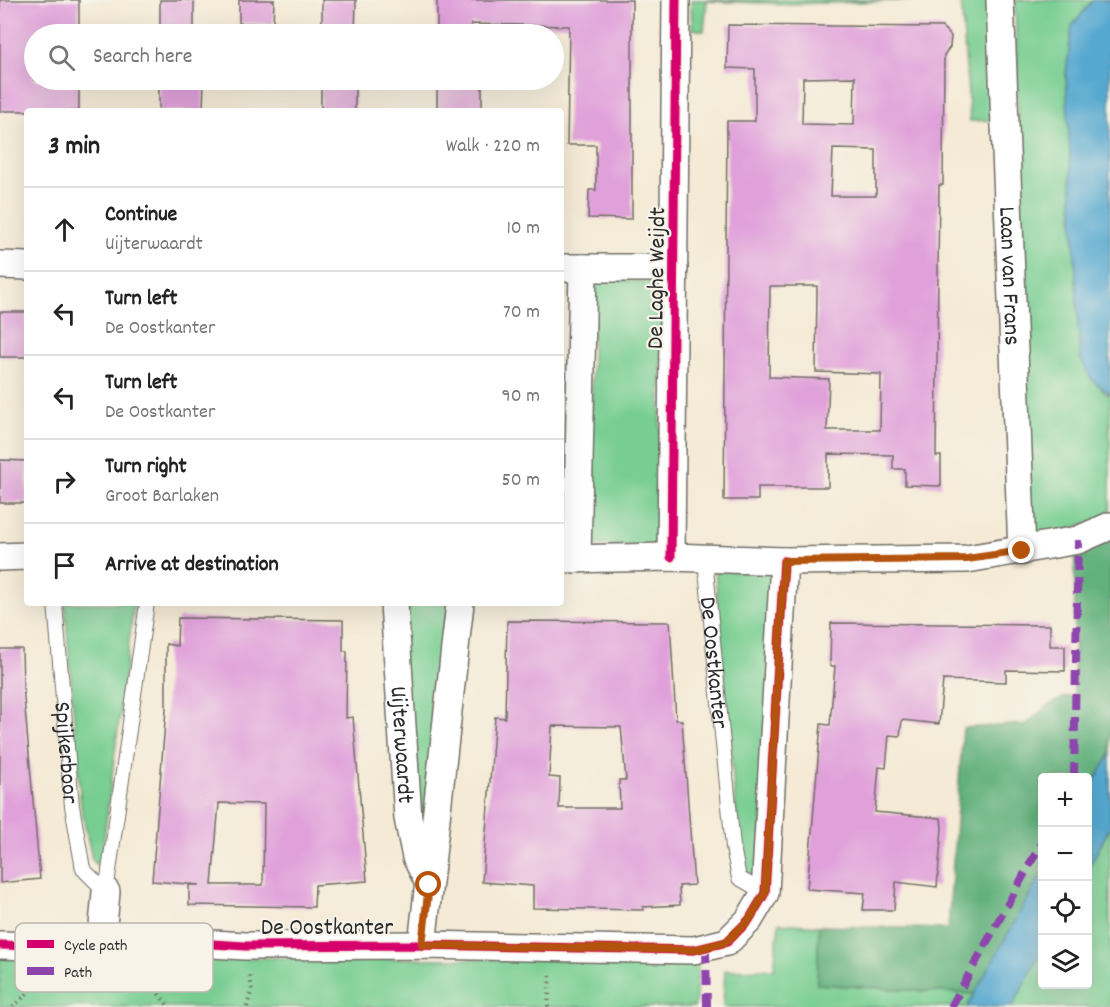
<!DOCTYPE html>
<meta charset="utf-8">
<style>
:root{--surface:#fff;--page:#f6f6f6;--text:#222;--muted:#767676;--line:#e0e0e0}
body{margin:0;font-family:Dekko,sans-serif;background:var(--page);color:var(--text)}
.controls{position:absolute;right:18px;bottom:18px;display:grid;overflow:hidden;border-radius:6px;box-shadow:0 6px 24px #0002}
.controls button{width:54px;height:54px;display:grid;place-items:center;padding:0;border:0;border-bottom:2px solid var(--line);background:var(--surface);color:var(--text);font:30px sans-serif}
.stop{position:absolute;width:18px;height:18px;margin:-14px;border:4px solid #b45309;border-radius:50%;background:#fff}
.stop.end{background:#b45309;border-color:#fff;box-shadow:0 2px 6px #0008}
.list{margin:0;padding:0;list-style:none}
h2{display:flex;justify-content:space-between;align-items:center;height:78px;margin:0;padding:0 24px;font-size:26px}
h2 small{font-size:20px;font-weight:400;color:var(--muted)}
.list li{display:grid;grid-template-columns:39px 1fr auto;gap:18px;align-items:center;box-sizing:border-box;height:84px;padding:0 24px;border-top:2px solid var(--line)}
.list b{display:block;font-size:22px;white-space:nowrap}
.list p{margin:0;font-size:20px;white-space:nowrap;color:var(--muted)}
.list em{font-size:20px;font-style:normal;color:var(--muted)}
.icon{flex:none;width:33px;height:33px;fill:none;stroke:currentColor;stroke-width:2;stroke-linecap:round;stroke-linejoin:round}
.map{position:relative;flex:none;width:1110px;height:1007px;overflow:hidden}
.search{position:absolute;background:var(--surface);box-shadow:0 6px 24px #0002;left:24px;top:24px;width:540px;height:66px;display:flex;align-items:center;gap:15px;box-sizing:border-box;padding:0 21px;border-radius:33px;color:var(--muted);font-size:22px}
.panel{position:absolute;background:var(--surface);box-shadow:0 6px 24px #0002;left:24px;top:108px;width:540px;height:498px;border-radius:6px}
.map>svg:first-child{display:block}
.green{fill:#78ce92;stroke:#527c5e;stroke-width:1.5}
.forest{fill:#62b17c;stroke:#466e54;stroke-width:1.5}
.water{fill:#55a8d0;stroke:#406a7e;stroke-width:1.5}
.building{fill:#e0a0da;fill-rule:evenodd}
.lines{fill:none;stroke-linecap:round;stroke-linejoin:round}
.lane-casing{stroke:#716e66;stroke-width:16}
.street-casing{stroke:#716e66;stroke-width:30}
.path{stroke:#716e66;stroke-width:4;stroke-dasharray:1.5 4.5;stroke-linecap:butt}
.lane{stroke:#fff;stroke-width:14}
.street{stroke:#fff;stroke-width:27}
.quiet{stroke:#8e44ad;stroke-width:8;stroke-dasharray:15 8;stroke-linecap:butt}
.cycleway-casing{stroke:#f7f3e8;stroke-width:13}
.cycleway{stroke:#d6006c;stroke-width:9}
.route{stroke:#b45309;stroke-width:8}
.labels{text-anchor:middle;stroke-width:4.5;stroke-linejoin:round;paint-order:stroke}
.street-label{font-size:24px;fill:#2b2b2b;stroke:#f7f3e8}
.key{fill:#f7f3e8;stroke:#bab7af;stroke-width:1.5}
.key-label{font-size:16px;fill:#2b2b2b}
</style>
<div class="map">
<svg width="1110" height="1007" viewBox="0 0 1110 1007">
<rect width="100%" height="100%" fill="#f7f3e8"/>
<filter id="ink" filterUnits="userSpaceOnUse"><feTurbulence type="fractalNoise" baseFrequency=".0167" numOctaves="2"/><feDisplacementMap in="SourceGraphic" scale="12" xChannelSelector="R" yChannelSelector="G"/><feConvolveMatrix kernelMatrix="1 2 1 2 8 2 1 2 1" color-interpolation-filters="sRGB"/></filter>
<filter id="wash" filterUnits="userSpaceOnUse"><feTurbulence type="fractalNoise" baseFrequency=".008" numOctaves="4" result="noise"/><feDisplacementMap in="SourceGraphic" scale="24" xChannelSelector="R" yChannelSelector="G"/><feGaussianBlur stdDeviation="1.35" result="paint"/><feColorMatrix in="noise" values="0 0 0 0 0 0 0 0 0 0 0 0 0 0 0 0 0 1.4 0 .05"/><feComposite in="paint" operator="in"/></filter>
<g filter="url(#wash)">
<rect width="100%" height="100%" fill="#f4ead5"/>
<path class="green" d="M691,0H933L789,4L707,1L704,31L692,29Z
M961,0H987L995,120L970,121Z
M1015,0H1093L1072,26L1066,74L1080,358L1105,393L1110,394V516L1030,542Z
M593,280L663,282L658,546L590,545Z
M715,571L775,572L759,877L746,873L739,847Z
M65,603H134L100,870L92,859L81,807Z
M390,603H456L426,857Z
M1110,828V1007H1012L1042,951V984H1088V869Z
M779,923L819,926L817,984L975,994L967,1007H723L725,970L774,969Z
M0,956L604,960L698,965L695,1007H0Z"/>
<path class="forest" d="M1110,538V755L1088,792V778H1042V873L975,994L817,984L819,926L948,929L963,728L1027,724C1041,710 1054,699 1074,695L1075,555Z"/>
<path class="water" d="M1093,0H1110V394L1092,380L1080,358L1066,74L1072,26Z
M1110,755V827L1088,869V792Z
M1042,873V951L1012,1007H967Z"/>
<g id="blocks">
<path class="building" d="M0,0H79V34H34V80H79V111H0Z
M160,0H194V34H160Z
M239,0H274L273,24L239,23Z
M322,0H356L355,34H322Z
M437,0H632V219L588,218L589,190H596V145H567L569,26L471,24V34H437Z
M728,25L942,27L951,36L950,47L944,55L943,185H939L936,456H941V486L905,485V469H893V455L828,454V487H758V500H724L727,121H755V69L727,68ZM855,77L854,125L802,124L803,78ZM833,149L876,150V196H831ZM770,286H817L816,372L881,374L880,430H827L829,379L769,377Z
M159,80H204L203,111H159Z
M321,80H355V111H321Z
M437,80H482V111H437Z
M0,312H27V357H0Z
M0,460L27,461V503H0Z
M178,618L343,620V651H347L346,718L353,717L367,881L315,885L314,907L189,905V885H200L152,881L166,710V644L177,646ZM219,803L264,804L263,885H212Z
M507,621L670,622L676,720H682L694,885L679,886L680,905L643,907V910L533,908V886L482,882L495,717L505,718ZM552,726L621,727L626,780H619L620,808H559L560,778L549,777Z
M831,623L1050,625V646H1065V671L1006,670V682L943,680L939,724L902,720L900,736L889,735L886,768L879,767L875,812L941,818L942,828L937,887L896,882L894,910H863L865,893L807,889L821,724L830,725L835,666H830Z
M0,649H22L23,686L40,879L0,883Z"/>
</g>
</g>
<g filter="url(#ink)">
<use href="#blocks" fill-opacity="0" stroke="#716e66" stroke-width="1.5"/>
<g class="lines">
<defs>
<g id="lane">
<path id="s1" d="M705,559L733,847L739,878L765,893"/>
<path id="s2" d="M55,603L72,806L83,869L106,892"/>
<path d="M106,892L147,603"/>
</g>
<g id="street">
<path id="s3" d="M1000,0L1022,551"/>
<path d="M0,265L27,266"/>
<path d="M561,268H674"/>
<path d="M0,557L27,556"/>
<path d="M671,557L676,0"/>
<path d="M561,559L671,557L784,561L967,559L1078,540L1110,526"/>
<path d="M577,559L583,268"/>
<path id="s4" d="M394,603L408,818L416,857L428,881"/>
<path d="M0,945L101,948L132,939L245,946L422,945L694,950L727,942L749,920L765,893L784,561"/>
<path d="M422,945L460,603"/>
<path d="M101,948L106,892"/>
</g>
</defs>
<use href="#lane" class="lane-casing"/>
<use href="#street" class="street-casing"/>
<path class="path" d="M145,967L159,994L169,1007
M13,1007L47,975
M247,1007L252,988L249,974
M548,1007L550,975"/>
<use href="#lane" class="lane"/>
<use href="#street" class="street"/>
<path class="quiet" d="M1074,778L1078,540
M706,947L707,1007
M951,1007L1042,842"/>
<defs>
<path id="cycleway" d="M671,557L676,0
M0,945L101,948L132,939L245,946L422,945L694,950L727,942L749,920L765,893L784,561"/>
</defs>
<use href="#cycleway" class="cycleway-casing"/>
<use href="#cycleway" class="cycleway"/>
</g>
</g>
<g class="lines" filter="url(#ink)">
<path class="route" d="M429,885L422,945L694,950L726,942L749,920L765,893L784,561L967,559L1022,551"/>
</g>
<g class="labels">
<g class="street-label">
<text dy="8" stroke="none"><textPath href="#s3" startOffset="276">Laan van Frans</textPath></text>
<text transform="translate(655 278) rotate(-89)" y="8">De Laghe Weijdt</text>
<text dy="8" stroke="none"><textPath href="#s1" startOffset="104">De Oostkanter</textPath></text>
<text dy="8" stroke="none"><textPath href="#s4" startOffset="142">Uijterwaardt</textPath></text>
<text dy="8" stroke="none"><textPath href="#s2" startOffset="150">Spijkerboor</textPath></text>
<text x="327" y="934">De Oostkanter</text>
</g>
</g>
<rect x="15" y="923" width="198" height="69" rx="9" class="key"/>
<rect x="27" y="940" width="27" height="8" fill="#d6006c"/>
<rect x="27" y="967" width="27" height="8" fill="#8e44ad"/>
<g class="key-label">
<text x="64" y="950">Cycle path</text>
<text x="64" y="977">Path</text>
</g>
</svg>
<div class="controls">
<button>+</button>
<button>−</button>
<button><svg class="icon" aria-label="locate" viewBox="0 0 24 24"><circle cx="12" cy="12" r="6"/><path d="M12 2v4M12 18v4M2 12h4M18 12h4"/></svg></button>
<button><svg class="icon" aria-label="layers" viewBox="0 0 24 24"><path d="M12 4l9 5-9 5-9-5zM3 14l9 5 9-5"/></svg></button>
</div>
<div class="stop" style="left:429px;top:885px"></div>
<div class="stop end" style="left:1022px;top:551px"></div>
<div class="search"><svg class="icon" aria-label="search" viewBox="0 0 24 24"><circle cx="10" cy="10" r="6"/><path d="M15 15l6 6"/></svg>Search here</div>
<section class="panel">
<h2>3 min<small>Walk · 220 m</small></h2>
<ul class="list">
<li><svg class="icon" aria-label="ahead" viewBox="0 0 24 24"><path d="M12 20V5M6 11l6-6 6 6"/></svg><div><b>Continue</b><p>Uijterwaardt</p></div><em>10 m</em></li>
<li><svg class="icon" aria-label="left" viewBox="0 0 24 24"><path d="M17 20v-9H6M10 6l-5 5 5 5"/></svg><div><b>Turn left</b><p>De Oostkanter</p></div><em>70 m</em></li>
<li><svg class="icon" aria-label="left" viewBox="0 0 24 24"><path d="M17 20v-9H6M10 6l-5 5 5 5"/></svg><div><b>Turn left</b><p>De Oostkanter</p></div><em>90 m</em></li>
<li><svg class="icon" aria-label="right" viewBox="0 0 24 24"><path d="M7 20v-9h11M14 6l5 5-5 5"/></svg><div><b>Turn right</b><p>Groot Barlaken</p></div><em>50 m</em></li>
<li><svg class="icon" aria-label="arrive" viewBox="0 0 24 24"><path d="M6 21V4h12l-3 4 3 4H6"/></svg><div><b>Arrive at destination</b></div></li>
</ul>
</section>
</div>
